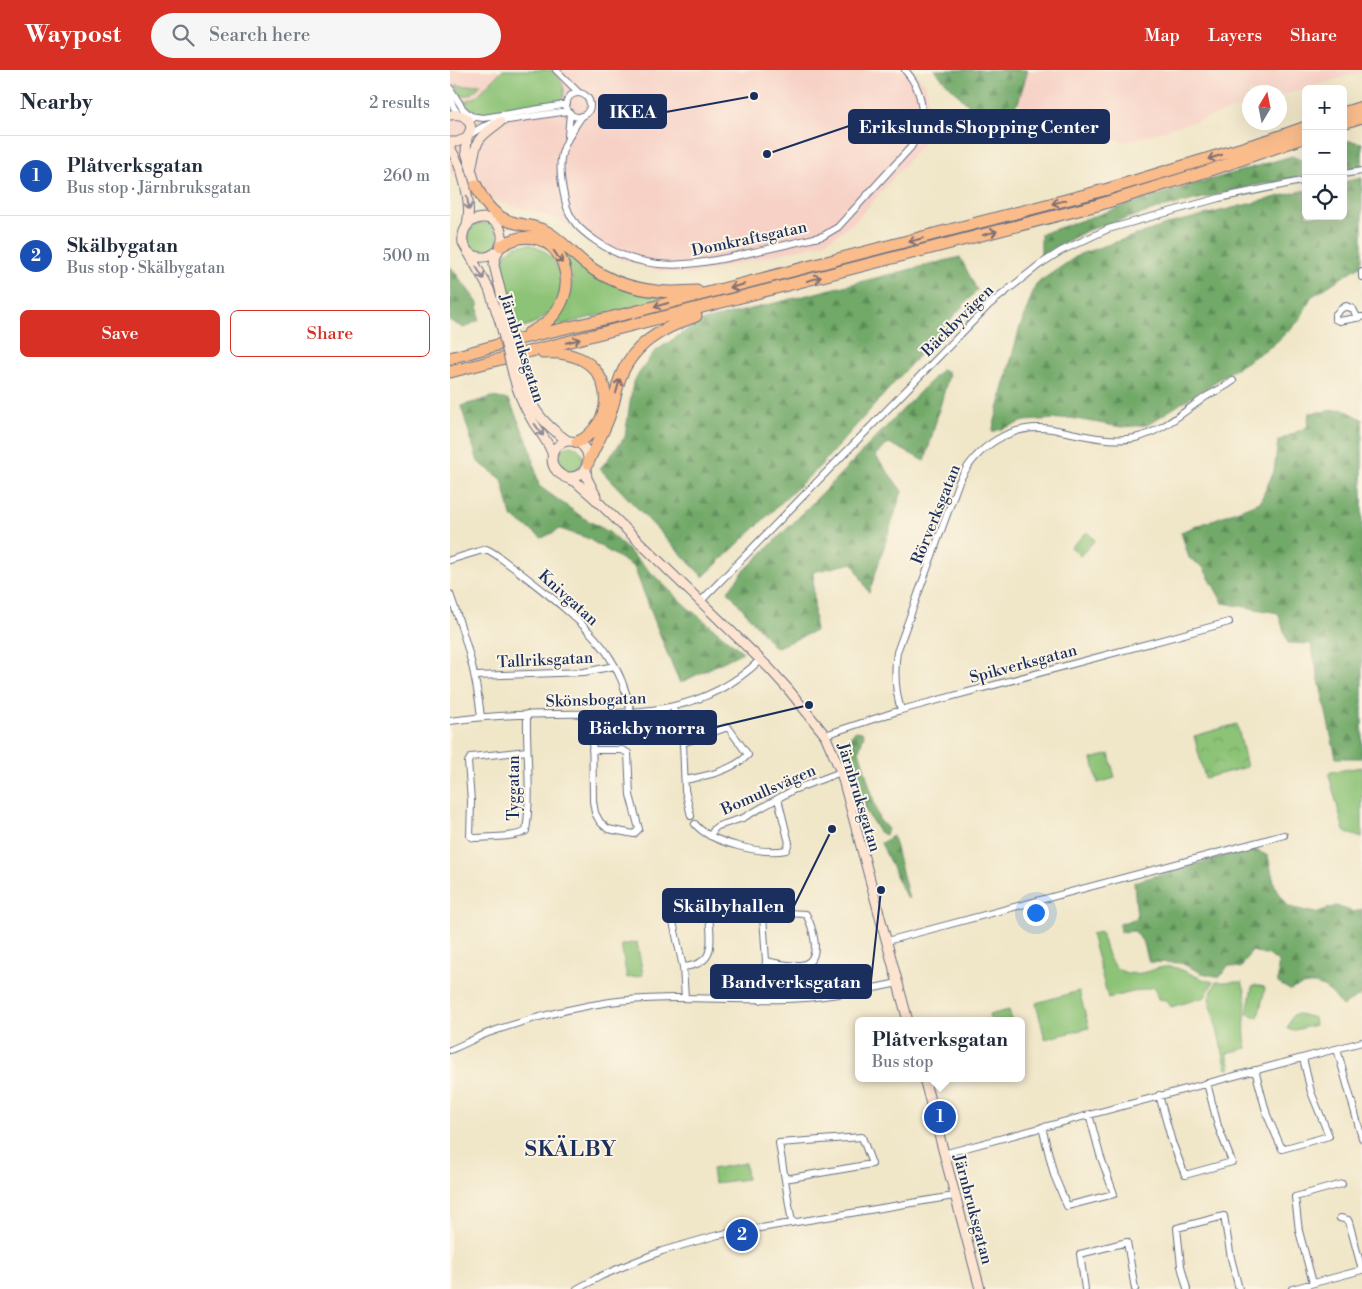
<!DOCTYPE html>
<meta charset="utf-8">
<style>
:root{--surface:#fff;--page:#f6f6f7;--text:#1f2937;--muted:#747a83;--line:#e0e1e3;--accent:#d93025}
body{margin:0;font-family:"Libre Bodoni",serif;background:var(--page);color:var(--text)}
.controls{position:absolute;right:15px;top:15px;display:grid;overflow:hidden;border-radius:8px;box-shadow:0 5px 20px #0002}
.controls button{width:45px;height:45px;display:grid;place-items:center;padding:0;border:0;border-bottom:1px solid var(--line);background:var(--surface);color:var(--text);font:25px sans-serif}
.compass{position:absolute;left:792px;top:15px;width:45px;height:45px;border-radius:50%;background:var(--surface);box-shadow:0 5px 20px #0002;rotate:10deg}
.you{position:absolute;left:585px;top:842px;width:18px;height:18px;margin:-12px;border:4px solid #fff;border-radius:50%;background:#1a73e8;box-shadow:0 0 0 8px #1a73e833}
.badge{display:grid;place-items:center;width:32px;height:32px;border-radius:50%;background:var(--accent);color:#fff;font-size:16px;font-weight:700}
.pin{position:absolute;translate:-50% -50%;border:2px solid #fff;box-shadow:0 1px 5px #0006}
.popup{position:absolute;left:405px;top:947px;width:170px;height:65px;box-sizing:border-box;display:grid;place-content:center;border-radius:8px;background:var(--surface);filter:drop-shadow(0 1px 4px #0005);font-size:16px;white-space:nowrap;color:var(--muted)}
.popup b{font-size:19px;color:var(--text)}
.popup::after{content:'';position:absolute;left:50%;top:100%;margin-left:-10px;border:10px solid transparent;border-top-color:var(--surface)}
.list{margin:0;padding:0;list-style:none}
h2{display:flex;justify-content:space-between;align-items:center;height:65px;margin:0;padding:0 20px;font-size:21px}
h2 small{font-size:16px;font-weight:400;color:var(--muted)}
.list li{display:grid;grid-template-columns:32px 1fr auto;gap:15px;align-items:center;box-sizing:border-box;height:80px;padding:0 20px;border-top:1px solid var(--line)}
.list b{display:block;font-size:19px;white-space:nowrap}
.list p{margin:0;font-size:16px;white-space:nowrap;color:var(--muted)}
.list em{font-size:16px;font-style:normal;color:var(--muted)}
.actions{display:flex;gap:10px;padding:15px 20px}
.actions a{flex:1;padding:11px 0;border:1px solid var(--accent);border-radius:8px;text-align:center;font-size:18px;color:var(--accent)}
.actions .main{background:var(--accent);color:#fff}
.icon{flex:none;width:28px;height:28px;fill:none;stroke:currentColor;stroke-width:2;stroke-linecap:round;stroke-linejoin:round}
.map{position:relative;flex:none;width:912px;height:1219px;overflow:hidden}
header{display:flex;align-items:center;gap:30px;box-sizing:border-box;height:70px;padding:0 25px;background:var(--accent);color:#fff}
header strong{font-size:24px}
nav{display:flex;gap:28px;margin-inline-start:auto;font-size:18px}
.search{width:350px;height:45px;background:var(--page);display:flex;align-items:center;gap:12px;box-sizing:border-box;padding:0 18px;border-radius:28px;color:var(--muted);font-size:19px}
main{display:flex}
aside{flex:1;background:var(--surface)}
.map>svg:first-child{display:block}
.built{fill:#f7d1c6}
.grass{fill:#8cc376;stroke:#54796a}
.forest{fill:url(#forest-firs);stroke:#466c62}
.park{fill:url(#park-crowns);stroke:#54796a}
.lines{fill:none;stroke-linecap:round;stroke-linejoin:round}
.street-casing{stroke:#666f83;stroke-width:8}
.secondary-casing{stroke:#666f83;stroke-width:11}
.highway-casing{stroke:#666f83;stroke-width:13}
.street{stroke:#fff;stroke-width:6}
.secondary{stroke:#fde4d1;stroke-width:9}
.highway{stroke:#fabc8b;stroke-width:11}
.secondary-bridge-casing{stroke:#666f83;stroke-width:11;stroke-linecap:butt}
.secondary-bridge{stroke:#fde4d1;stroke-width:9}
.oneway{stroke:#7f6e72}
.oneway2{stroke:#8c8a98}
.labels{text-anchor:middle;stroke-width:4;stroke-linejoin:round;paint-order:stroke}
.street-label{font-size:16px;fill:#1b2f5e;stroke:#fcf5e5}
.district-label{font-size:21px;font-weight:bold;letter-spacing:1px;fill:#1b2f5e;stroke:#fcf5e5}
.leader{fill:none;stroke:#1b2f5e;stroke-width:2}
.callout-dot{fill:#1b2f5e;stroke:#fcf5e5;stroke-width:2}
.callout{fill:#1b2f5e;stroke:#1b2f5e;stroke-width:2}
.callout-label{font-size:18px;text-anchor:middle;font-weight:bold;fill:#fff}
</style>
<header>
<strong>Waypost</strong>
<div class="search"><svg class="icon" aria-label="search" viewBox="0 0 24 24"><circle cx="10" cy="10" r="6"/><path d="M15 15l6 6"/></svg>Search here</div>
<nav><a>Map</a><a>Layers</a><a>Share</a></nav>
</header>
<main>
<aside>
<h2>Nearby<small>2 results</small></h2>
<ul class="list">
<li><span class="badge" style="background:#1a4fb4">1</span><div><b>Plåtverksgatan</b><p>Bus stop · Järnbruksgatan</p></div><em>260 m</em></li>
<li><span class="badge" style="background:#1a4fb4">2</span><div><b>Skälbygatan</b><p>Bus stop · Skälbygatan</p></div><em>500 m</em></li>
</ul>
<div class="actions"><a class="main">Save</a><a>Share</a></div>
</aside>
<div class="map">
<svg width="912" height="1219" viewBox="0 0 912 1219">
<defs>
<pattern id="forest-firs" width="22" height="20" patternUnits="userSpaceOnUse" patternTransform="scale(1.25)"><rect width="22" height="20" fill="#71a967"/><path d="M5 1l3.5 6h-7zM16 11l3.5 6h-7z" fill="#5c8a58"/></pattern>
<pattern id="park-crowns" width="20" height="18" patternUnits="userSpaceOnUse" patternTransform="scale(1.25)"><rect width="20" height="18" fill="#8cc376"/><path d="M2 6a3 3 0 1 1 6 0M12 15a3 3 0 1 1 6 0" fill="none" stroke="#729f64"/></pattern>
</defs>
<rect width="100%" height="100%" fill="#fcf5e5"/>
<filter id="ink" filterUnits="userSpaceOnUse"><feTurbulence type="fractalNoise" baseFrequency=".02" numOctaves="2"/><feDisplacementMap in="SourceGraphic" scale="10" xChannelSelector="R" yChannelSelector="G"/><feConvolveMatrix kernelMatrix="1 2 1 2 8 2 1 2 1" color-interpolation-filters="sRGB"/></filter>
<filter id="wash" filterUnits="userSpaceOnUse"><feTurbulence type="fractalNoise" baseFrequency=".0096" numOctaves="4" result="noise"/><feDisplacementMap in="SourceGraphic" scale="20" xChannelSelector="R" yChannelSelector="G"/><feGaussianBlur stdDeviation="1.12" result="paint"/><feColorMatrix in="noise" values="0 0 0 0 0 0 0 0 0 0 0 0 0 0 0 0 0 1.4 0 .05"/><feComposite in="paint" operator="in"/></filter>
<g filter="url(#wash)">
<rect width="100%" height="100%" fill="#f0e6c8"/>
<path class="built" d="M0,0H462L476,14L480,43L473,74L404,153L374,173L240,205L208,201L172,190L138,172L111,150L42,130L0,102Z
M578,0H912V2L830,26L829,22H799V35L676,72L586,50L568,33Z"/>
<path class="grass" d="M52,0H101C110,7 118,19 112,30L38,44C27,44 21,40 13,32L26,27Z
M32,14L22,24L11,27L6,15L17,16Z
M18 168a15 15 0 1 1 30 0a15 15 0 1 1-30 0Z
M73,161L82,162L98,168L132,197L225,226L94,259L118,231L122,219V206L117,191L73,163Z
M80,174C85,177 93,179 97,183C117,202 114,231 93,248C86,253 76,256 68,259L52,198L55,184L65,176Z
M107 389a13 13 0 1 1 26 0a13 13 0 1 1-26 0Z
M637,462L645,470L630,486L621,477Z
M659,684L665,708L648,713L642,689Z
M912,697V768L897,763L894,761L879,705L880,702Z
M651,862C658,886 660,907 692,903C703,901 711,895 723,897C736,900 748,909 763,912L755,927L721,937L716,930L708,929L704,917L658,928L641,864Z
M187,872L193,905L177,908L171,875Z
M766,912H792C801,930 790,956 797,978L777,983L781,998L777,999L759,928Z
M805,915L814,917L815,919L808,948L797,944L802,917Z
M629,921L639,958L595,969L586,933Z
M559,940L562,951H541L539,945Z
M849,944L864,948L865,955L841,961L840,959H837L843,945Z
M295,1093L297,1109L264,1113L262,1099Z"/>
<path class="forest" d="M484,0H578L568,33L545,51L515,32Z
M893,70L912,73V96L893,100Z
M842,86L856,92V106L802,116L708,139L638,160L591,185V164L701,127Z
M912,108V189L910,196L861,227L850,250L823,275L697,355L671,357L620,348L575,351L542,362L569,260L586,214L630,184L722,153L843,123L856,120V146H893V112Z
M510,187L527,220L370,396L253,507L150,399L175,367L183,312L204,282L249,252Z
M0,196L28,233L29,250L14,258L0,251Z
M492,299L499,304L475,391L439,373L425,385L452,421L419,523L403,493L363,502L365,561L325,578L278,521L292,503L346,450Z
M42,327L59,330L80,377L89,416L132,447L159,462L237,537L293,582L230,613L217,583L184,497L137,468L110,459L92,468L61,446L52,409L28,392L11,336Z
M893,339L912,349V688H886L861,574L838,573L828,543L773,533L753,497L739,488L731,462L810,432L824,401L828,371L857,357L859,343Z
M406,661L412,662L414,665L409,680L429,749L438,759L436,765L429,762L416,741L398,681L400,666Z
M443,766L459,829L456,827L431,773Z
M802,778L818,786L825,817L839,837L865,843L886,836L904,842L912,839V923L910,926L892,936C876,914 865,908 840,920L828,913V892L819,885L801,881L791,898L778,896L770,907L752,903L731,893L699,892L694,874L685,861L670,862L669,854L687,848L684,812Z
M342,897L349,905L358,923L339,926L327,923L320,911L325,899Z"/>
<path class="park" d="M787,654L797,697L755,708L744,666Z"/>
</g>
<g filter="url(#ink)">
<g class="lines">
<defs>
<path id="street" d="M106,0L129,23
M0,18L13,39L22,47
M116 35a12 12 0 1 1 24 0a12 12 0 1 1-24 0Z
M0,28L3,36L8,44
M13,45L33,48L108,36L117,33
M132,46C109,79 106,91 115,130C119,150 130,160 146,171C195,205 245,196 299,183C323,178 348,172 373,166L388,157L461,77C477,52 475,22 455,0
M118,65L120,43
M18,66L32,57L45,52L118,41
M893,104L912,101
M912,202V207
M907,247L903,239L896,236L891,239L885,245V249L889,251L912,247
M0,490L36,479C46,483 55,492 64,498C94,521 136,553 157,583C170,602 177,622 181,643
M0,524C15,567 26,601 31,647
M251,531L539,235L589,195L611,181L658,159L769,128L856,110
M26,606L134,602L165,596
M223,637L233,673L235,720L241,746
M451,640C445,620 444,602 447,582L508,414C525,377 560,353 602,359C629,364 657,373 685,368C712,362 734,341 757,326C766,321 775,317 783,311
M142,644L143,731L145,743L150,752L158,759L184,764L189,759L180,725L178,683L172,680H142
M0,651C35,646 71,644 106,644C182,643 251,647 310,590
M375,665L451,640L779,552
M233,673L278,657L298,685C282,701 256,706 235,710
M77,681L21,687L18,692L21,731L20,766L24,768C38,767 65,768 76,761C82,722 76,683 77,644
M245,754C260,773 314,785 336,780L339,773L328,729
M260,766L265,758L268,756L293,748L343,720L391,702
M437,871L834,765
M233,897C261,894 262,881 260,857C259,849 260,840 254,835L231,830H221L219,834L233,897L235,928
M310,930L316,891L313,846L316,842L356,844C362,856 373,887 355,894C344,898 327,893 316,891
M887,979L912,1068
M0,980C13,975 25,968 38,963C78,949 119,938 160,932C218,924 277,931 335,929C374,928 411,921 448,913
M805,1000L817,1045L832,1079L879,1066L861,1022L853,988
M709,1025L722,1072L735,1105L782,1092L768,1056L757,1013
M592,1057L604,1105L617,1136L664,1124L650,1085L639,1044
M493,1084L912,972
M335,1109L422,1094L412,1067L329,1073L342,1153
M890,1148L898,1150L899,1152L912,1200
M863,1213L849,1161L845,1127L892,1114
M127,1219L151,1206L184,1192L212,1181L268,1165L504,1126
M635,1219L630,1184L677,1172L685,1219
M737,1219L731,1196L727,1158L774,1146L781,1188L789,1219
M842,1219L912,1200"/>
<path id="secondary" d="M0,45C11,43 19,47 21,58L17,68L7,72H0
M17,68L16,82L27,119
M0,78C13,98 22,132 17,155
M22,96C26,69 28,68 50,52
M18,182C28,189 38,189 47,181
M50,252L39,219L13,173C9,145 48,138 52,165C54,176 44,184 44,195L58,251
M71,302C79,335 89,351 118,371
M63,304C67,321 74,337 83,352C90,363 98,371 102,383
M102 389a18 18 0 1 1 36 0a18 18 0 1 1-36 0Z
M136,399L137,408L146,426
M114,407L126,412L142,426L319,598L338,619L375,665L391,702L458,951
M474,1008L530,1219"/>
<path id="highway" d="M893,43L912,37
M893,53L912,47
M26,115C33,132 44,147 62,152C75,156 88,156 99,163C113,172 124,185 137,195C161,213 191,221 220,222C229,222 238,221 247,221
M51,176C109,139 149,231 79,263
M93,283C106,282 119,283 131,289C157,302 163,336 145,358C140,364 134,370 127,372
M0,288L73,268L180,243L658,119L822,69L856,57
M0,302L648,135L764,99L856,67
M138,393C144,377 155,361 160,344C164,333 166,322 169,311C181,275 212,258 246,246"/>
</defs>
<use href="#street" class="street-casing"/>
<use href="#secondary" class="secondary-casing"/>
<use href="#highway" class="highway-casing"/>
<use href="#street" class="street"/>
<use href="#secondary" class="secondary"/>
<use href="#highway" class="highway"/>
<defs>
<path id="secondary-bridge" d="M58,251L71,302
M50,252L63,304"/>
</defs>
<use href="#secondary-bridge" class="secondary-bridge-casing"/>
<use href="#secondary-bridge" class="secondary-bridge"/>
</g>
<defs><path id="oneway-shaft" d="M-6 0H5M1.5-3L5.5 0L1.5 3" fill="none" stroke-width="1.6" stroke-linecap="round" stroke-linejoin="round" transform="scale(1.25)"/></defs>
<g class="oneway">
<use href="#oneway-shaft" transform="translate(765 87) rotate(163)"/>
<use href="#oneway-shaft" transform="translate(609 132) rotate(165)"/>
<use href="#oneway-shaft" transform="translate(540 163) rotate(-15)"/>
<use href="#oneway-shaft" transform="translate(466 170) rotate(165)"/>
<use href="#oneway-shaft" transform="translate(108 187) rotate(56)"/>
<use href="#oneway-shaft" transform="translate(364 209) rotate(-15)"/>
<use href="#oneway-shaft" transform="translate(287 216) rotate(166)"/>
<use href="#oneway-shaft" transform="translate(211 235) rotate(165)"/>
<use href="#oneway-shaft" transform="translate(123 271) rotate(-14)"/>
<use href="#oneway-shaft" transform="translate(168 316) rotate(-74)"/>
</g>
<g class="oneway2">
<use href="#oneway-shaft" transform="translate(18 133) rotate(80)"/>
<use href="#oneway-shaft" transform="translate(30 203) rotate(59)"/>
<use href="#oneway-shaft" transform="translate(89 360) rotate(54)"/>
</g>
</g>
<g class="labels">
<g class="street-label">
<text transform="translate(299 168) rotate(-12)" y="6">Domkraftsgatan</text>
<text transform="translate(507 250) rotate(-45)" y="6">Bäckbyvägen</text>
<text transform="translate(73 278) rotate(72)" y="6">Järnbruksgatan</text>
<text transform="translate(485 444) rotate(-68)" y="6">Rörverksgatan</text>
<text transform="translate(119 527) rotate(42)" y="6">Knivgatan</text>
<text transform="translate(95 589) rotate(-3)" y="6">Tallriksgatan</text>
<text transform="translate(573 593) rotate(-15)" y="6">Spikverksgatan</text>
<text transform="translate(146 629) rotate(-2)" y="6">Skönsbogatan</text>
<text transform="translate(63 718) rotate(-90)" y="6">Tyggatan</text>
<text transform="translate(318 719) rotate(-24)" y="6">Bomullsvägen</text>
<text transform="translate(410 727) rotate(73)" y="6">Järnbruksgatan</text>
<text transform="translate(524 1139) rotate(75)" y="6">Järnbruksgatan</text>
</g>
<g class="district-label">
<text x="121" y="1086">SKÄLBY</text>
</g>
</g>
<path class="leader" d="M304 26L216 42M317 84L399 56M359 635L266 657M382 759L344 836M431 820L421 911"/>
<g class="callout-dot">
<circle cx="304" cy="26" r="5"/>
<circle cx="317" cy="84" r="5"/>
<circle cx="359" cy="635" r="5"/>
<circle cx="382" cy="759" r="5"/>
<circle cx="431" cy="820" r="5"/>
</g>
<g class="callout">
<rect x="149" y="25" width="67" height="33" rx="5"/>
<rect x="399" y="40" width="260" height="33" rx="5"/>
<rect x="129" y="641" width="137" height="33" rx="5"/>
<rect x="213" y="819" width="131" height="33" rx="5"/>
<rect x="261" y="895" width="160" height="33" rx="5"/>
</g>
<g class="callout-label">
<text x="183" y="48">IKEA</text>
<text x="529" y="63">Erikslunds Shopping Center</text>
<text x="197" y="664">Bäckby norra</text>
<text x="279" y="842">Skälbyhallen</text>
<text x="341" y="918">Bandverksgatan</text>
</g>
</svg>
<div class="controls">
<button>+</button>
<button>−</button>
<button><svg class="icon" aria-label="locate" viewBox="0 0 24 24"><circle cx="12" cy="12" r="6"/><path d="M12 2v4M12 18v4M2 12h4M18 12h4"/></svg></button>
</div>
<svg class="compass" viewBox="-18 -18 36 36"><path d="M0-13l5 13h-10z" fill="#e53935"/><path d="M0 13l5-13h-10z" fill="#747a83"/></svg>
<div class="you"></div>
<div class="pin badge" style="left:490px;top:1047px;background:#1a4fb4">1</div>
<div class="popup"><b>Plåtverksgatan</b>Bus stop</div>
<div class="pin badge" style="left:292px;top:1165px;background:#1a4fb4">2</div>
</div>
</main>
